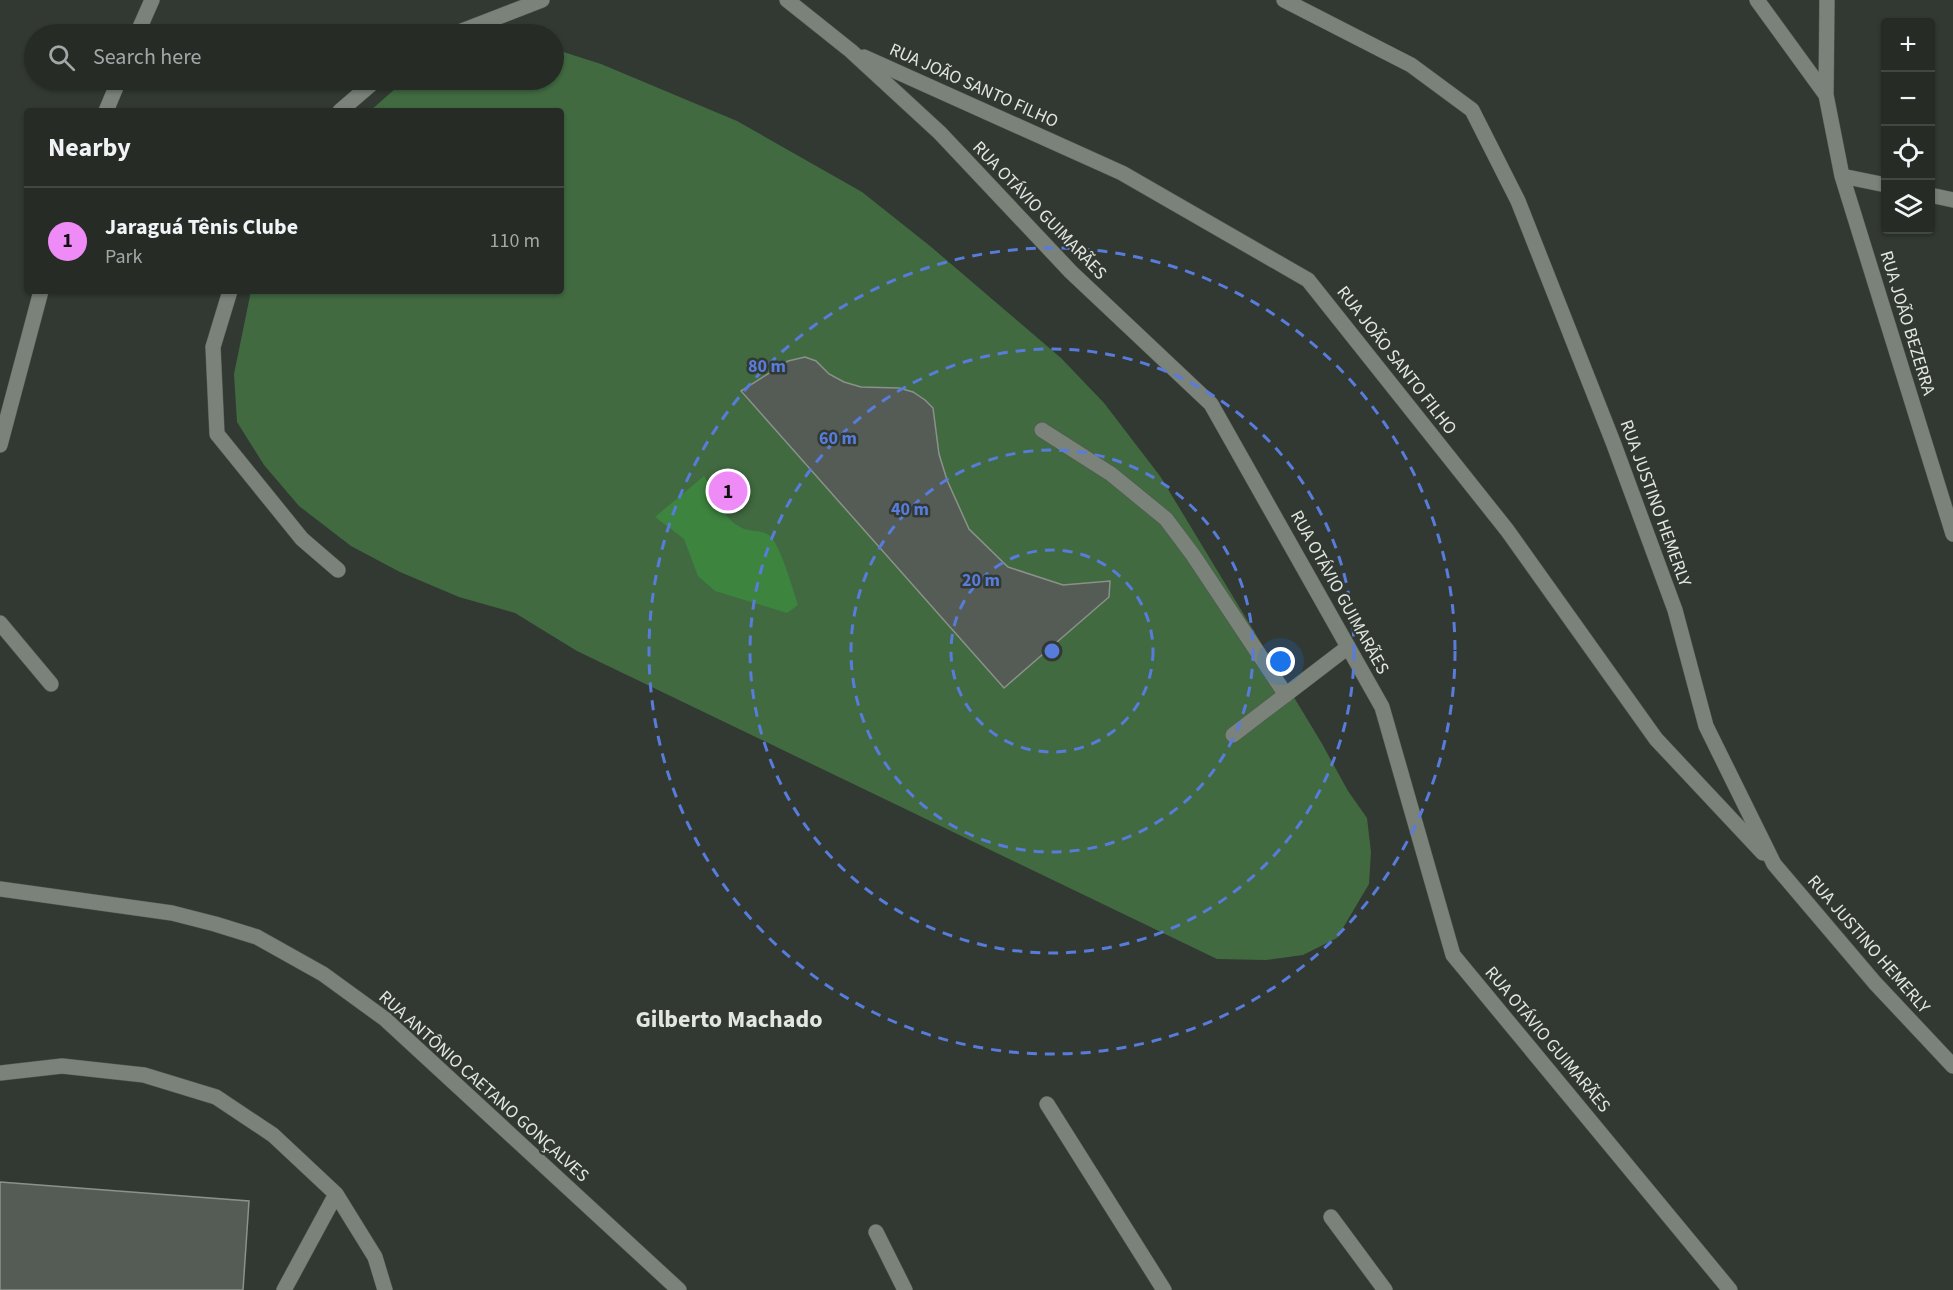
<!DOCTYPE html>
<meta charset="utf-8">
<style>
:root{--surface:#262b26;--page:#323732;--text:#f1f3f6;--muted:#a4a7a7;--line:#424743;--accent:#ef8bf7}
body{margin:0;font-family:"Source Sans 3",sans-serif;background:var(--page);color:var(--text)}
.controls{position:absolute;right:18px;top:18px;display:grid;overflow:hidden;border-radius:6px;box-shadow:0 2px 4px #0004}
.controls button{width:54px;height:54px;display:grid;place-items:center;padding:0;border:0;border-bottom:2px solid var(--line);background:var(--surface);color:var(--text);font:30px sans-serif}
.you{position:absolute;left:1281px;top:662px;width:21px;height:21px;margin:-15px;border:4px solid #fff;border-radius:50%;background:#1a73e8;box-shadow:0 0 0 9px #1a73e833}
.badge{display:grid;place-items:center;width:39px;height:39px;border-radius:50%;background:var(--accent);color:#111;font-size:20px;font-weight:700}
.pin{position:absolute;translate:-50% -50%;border:3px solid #fff;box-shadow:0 2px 6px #0006}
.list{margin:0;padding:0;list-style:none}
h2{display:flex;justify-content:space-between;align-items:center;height:78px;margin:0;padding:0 24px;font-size:26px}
h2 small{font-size:20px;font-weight:400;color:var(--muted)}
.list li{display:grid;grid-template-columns:39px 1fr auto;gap:18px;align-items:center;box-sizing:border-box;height:108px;padding:0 24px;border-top:2px solid var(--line)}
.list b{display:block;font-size:22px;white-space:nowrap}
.list p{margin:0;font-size:20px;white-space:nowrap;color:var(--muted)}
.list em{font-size:20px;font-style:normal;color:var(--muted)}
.icon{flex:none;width:33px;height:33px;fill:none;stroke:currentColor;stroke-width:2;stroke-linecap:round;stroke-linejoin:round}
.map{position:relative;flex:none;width:1953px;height:1290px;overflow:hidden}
.search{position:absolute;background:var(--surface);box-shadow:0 2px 4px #0004;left:24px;top:24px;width:540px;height:66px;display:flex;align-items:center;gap:15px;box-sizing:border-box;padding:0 21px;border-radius:33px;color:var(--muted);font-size:22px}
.panel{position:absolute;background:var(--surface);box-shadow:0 2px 4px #0004;left:24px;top:108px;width:540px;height:186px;border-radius:6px}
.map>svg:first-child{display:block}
.green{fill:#416a41}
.water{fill:#3d843f}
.building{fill:#555c55;stroke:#8a928a;stroke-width:1.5}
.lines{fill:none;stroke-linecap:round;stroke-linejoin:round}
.minor-casing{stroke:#525852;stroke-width:16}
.minor{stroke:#7a827a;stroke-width:15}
.ring{fill:none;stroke:#587cdb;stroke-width:3;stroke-dasharray:10 8}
.labels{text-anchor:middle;stroke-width:5;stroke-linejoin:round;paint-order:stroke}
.street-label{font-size:18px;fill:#e3e7e3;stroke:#323932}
.district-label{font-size:24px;font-weight:bold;fill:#e3e7e3;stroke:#323932}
.centre{fill:#587cdb;stroke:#323932;stroke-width:3}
.ring-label{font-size:18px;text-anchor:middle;font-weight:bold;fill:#587cdb;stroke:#323932;stroke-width:5;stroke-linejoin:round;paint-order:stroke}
</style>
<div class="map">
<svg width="1953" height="1290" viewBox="0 0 1953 1290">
<rect width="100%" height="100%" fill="#323932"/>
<path class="green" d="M554,49L601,64L737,121L862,192L930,246L1061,358L1104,403L1160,476L1321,742L1348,791L1367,818L1371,852L1369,884L1337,938L1303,955L1266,960L1217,959L577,651L515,613L459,597L400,572L351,546L299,506L264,465L237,422L234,374L251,291H561V111H370L405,80H554Z"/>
<path class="water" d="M704,476C716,495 720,517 742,528C750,532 762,530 769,535C780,543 793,590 798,605L787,613L715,591L698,576L684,539L655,517Z"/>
<path class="building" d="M805,357L816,361L829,374L844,382L861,387L899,388L913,392L925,400L933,408L939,454L947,480L969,529L1008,567L1063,585L1110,581L1109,597L1004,688L741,391L788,361Z
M0,1182L249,1201L243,1290H0Z"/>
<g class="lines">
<defs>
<path id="minor" d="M787,0L851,51L940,133L1071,272L1211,404L1382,707L1453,955L1730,1290
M1284,0L1411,65L1472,110L1518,201L1613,442L1675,610L1706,726L1774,864L1875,983L1953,1066
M1757,0L1826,95L1842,176L1953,534
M137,34L152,0
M454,34L542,0
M864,57L1122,173L1308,280L1507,530L1656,739L1763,853
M1826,95L1827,0
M106,111L119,80
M340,111L376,80
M1842,176L1886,185
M1930,195L1953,200
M230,291L213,347L217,434L302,539L338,570
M1042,430L1111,474L1166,519L1193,555L1286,695
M0,445L41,291
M0,623L51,684
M1233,735L1348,647
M0,889L172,913L215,924L257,937L323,974L385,1019L679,1290
M0,1073L62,1066L144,1075L216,1097L273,1135L336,1194L375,1257L385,1290
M1047,1104L1164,1290
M1331,1217L1385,1290
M876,1232L905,1290
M284,1290L336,1194"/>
</defs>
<use href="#minor" class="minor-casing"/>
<use href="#minor" class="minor"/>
</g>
<g class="ring">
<circle cx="1052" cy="651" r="101"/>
<circle cx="1052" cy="651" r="201"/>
<circle cx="1052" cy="651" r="302"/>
<circle cx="1052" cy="651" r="403"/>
</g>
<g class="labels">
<g class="street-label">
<text transform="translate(974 85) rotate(24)" y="6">RUA JOÃO SANTO FILHO</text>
<text transform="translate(1040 210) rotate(46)" y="6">RUA OTÁVIO GUIMARÃES</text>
<text transform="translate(1908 323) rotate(73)" y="6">RUA JOÃO BEZERRA</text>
<text transform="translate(1397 360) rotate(52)" y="6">RUA JOÃO SANTO FILHO</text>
<text transform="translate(1656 503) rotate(70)" y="6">RUA JUSTINO HEMERLY</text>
<text transform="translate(1340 592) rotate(61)" y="6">RUA OTÁVIO GUIMARÃES</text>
<text transform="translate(1869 944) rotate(49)" y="6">RUA JUSTINO HEMERLY</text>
<text transform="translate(1548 1039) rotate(50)" y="6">RUA OTÁVIO GUIMARÃES</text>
<text transform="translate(484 1086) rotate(42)" y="6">RUA ANTÔNIO CAETANO GONÇALVES</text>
</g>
<g class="district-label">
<text x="729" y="1027">Gilberto Machado</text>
</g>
</g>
<circle cx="1052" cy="651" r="9" class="centre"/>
<g class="ring-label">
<text x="767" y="372">80 m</text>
<text x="838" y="444">60 m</text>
<text x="910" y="515">40 m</text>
<text x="981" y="586">20 m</text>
</g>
</svg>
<div class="controls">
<button>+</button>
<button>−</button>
<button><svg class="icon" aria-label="locate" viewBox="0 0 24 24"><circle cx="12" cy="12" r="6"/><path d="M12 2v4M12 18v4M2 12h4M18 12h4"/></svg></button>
<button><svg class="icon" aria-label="layers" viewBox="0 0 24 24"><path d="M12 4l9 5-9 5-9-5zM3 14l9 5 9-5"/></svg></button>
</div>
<div class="you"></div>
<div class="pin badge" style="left:728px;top:491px">1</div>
<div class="search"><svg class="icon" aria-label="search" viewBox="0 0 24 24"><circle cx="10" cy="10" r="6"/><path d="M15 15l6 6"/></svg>Search here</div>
<section class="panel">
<h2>Nearby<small></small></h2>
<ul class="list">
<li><span class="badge">1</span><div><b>Jaraguá Tênis Clube</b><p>Park</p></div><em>110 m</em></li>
</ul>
</section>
</div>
